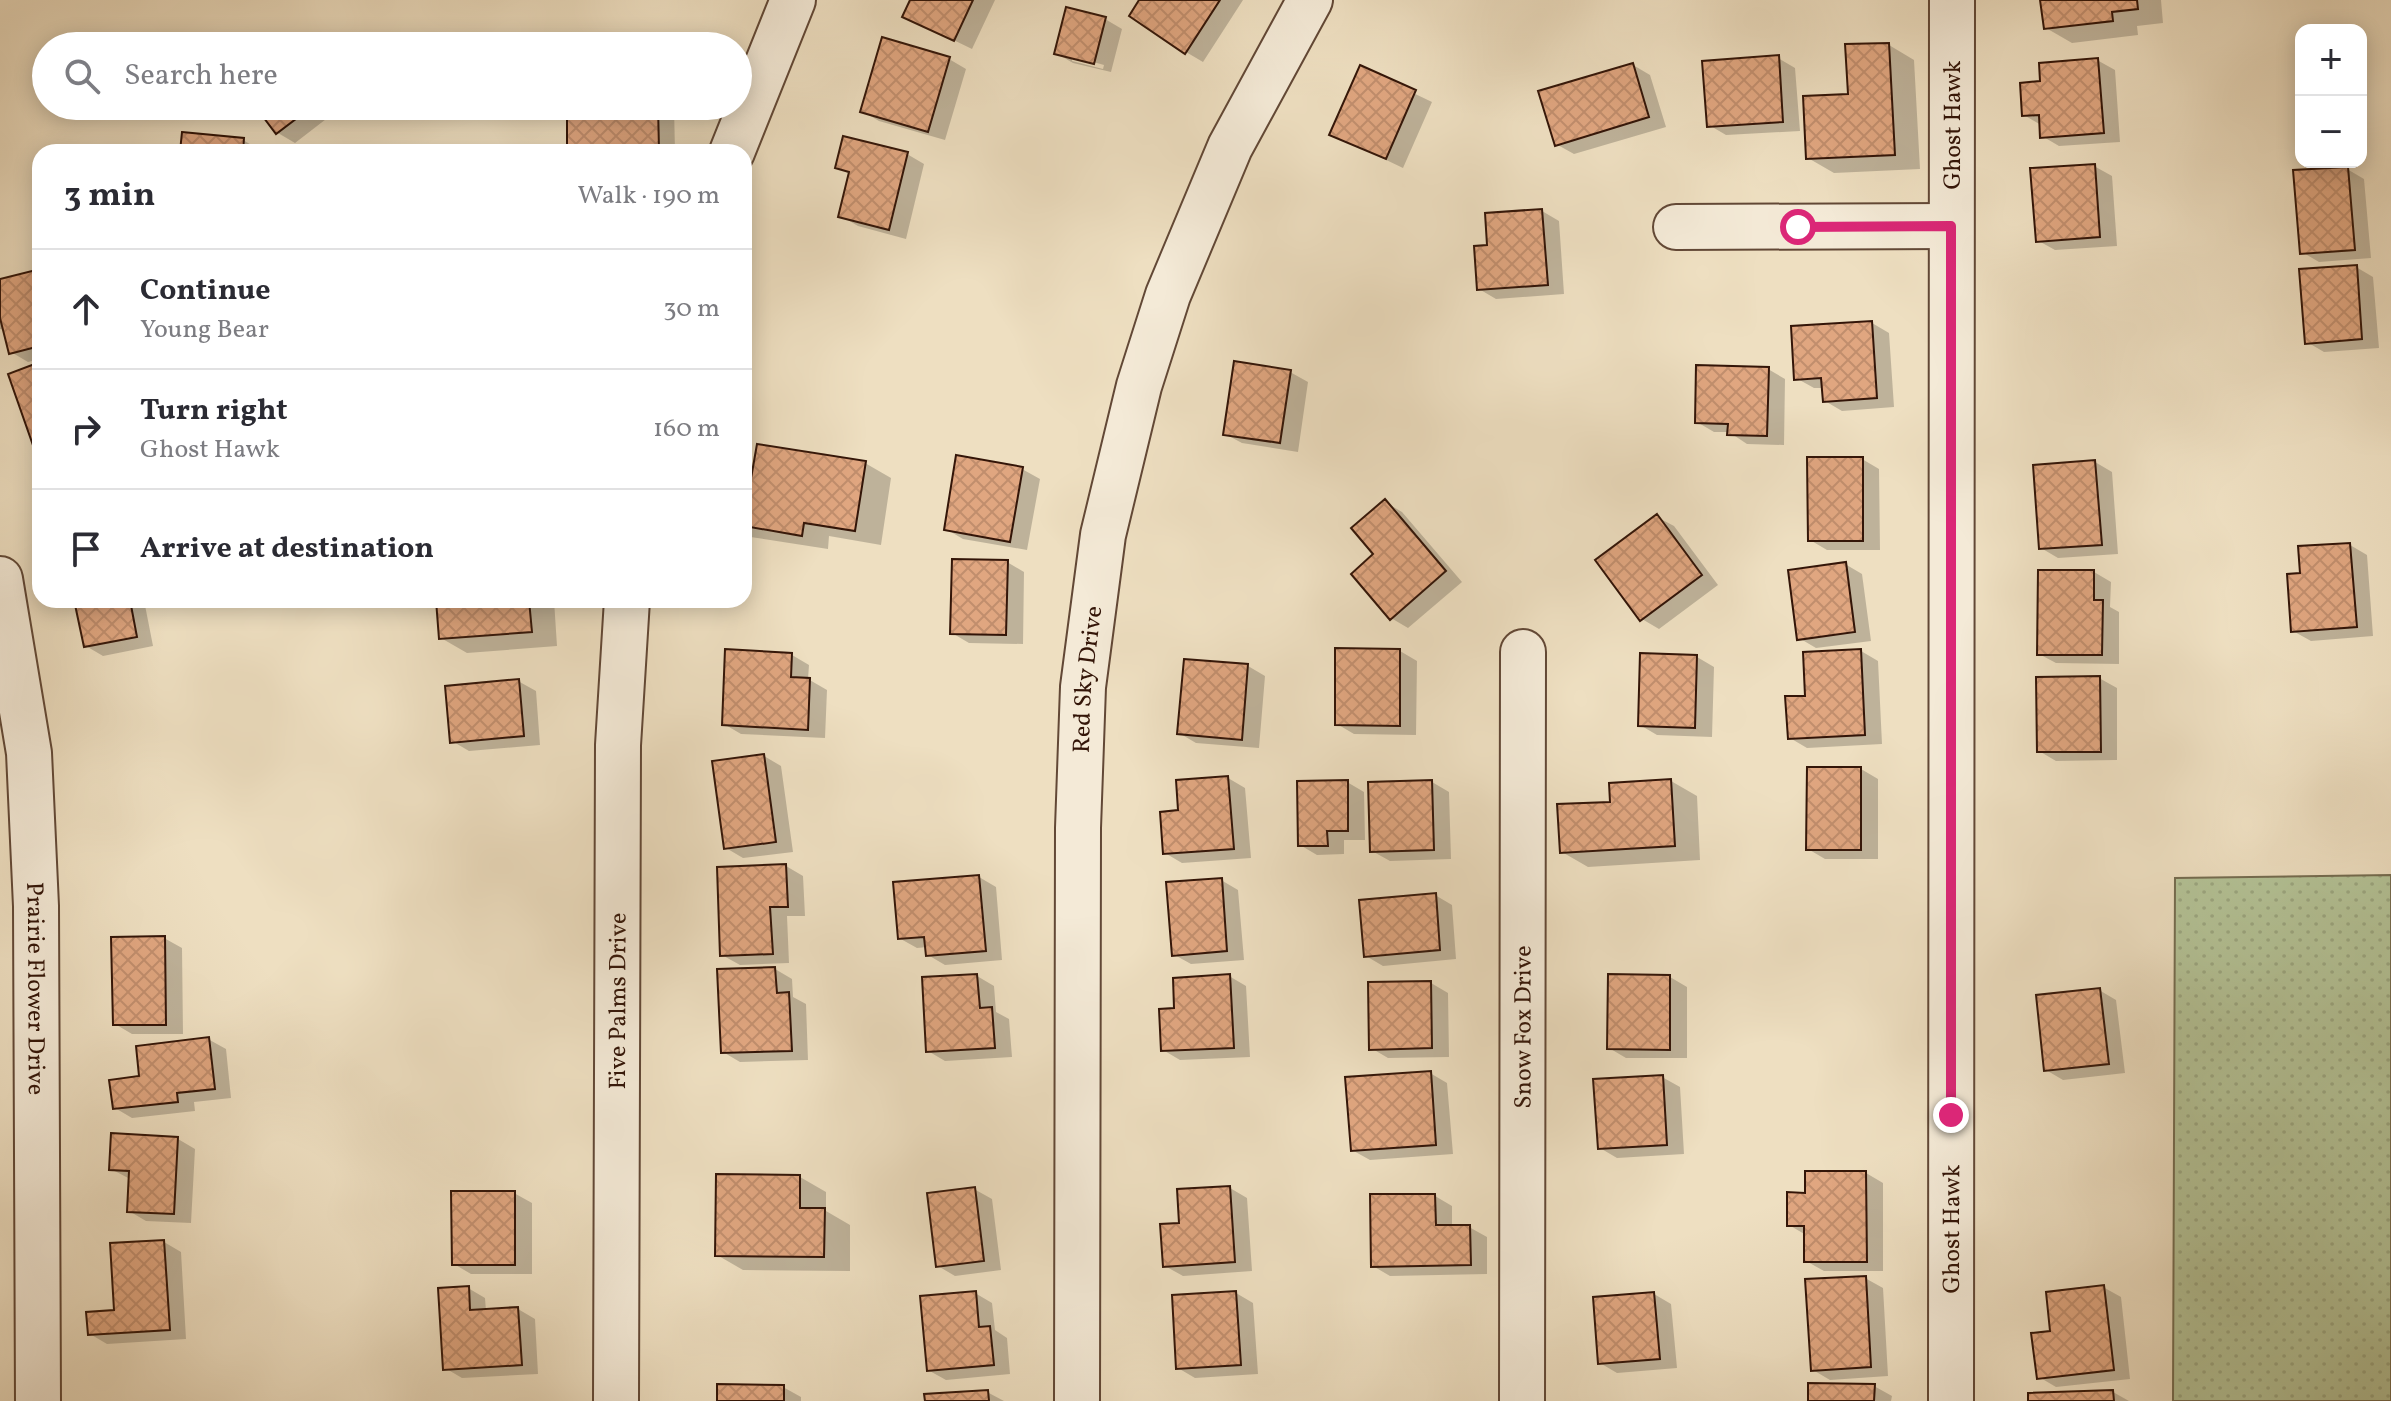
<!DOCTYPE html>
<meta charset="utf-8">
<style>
:root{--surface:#fff;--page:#f7f7f7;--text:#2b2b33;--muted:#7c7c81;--line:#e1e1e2}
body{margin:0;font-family:Vollkorn,serif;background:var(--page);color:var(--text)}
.controls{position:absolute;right:24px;top:24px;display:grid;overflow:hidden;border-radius:16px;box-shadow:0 4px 20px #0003}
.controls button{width:72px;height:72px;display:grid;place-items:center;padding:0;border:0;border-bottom:2px solid var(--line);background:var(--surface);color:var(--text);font:40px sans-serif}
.stop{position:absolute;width:24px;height:24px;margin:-18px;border:6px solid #db2777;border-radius:50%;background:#fff}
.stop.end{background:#db2777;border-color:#fff;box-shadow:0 2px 8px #0008}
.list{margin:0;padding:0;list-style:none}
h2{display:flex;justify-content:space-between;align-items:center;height:104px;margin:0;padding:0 32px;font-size:34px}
h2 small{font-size:26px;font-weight:400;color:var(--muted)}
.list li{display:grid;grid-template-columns:52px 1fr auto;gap:24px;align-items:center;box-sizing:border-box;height:120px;padding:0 32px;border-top:2px solid var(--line)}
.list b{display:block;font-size:30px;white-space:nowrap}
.list p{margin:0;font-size:26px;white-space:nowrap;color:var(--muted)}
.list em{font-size:26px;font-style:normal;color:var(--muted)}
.icon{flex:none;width:44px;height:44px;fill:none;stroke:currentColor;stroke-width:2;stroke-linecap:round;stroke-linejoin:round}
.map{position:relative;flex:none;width:2391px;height:1401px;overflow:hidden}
.search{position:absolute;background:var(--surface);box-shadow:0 4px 20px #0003;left:32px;top:32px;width:720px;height:88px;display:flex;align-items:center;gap:20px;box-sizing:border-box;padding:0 28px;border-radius:44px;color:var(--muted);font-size:30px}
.panel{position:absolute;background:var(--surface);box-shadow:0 4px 20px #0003;left:32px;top:144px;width:720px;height:464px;border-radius:24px}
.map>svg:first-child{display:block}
.grass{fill:url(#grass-dots);stroke:#746c50;stroke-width:2}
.shadow{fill:#0003;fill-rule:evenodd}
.building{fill:url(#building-cross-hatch);stroke:#331508;stroke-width:2}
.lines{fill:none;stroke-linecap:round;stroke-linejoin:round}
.minor-casing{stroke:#624836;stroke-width:48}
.minor{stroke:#f4ead7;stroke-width:44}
.route{stroke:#db2777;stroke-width:10}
.labels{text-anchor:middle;stroke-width:7;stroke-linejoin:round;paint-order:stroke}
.street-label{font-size:24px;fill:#331508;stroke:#f4ead7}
</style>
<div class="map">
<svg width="2391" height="1401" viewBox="0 0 2391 1401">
<defs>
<pattern id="grass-dots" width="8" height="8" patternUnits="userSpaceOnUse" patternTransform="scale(2)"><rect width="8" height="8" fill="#b4c397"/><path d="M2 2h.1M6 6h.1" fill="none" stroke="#9ba781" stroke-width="1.8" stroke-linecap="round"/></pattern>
<pattern id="building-cross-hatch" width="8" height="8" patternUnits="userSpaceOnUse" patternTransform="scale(2)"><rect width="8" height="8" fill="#e0a680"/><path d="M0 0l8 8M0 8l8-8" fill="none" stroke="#c18e6d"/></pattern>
</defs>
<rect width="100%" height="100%" fill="#eedfc1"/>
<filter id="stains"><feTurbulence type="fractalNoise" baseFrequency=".0025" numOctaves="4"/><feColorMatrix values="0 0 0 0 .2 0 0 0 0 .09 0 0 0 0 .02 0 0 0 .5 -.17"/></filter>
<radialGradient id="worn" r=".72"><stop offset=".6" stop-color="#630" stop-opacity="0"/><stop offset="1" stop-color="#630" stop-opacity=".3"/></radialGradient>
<path class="grass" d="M2391,875V1401H2173L2175,878Z"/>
<path class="shadow" d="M912,0H995L972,49L904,16Z
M1142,0H1243L1203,62L1186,52Z
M2043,0H2161L2163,23L2137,26L2138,35L2072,43L2046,28Z
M1105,19L1122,29L1111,72L1073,63L1056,53ZM1072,56L1104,65L1103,69L1072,61Z
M307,38L321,46H297Z
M1889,45L1914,60L1920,169L1834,173L1808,158Z
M1778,58L1795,68L1800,131L1726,135L1709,125Z
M949,59L966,69L945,140L879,121L862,111Z
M2097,60L2115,70L2120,142L2059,146L2042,136L2041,125L2024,115L2042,83Z
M1633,65L1650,75L1666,127L1574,154L1556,144Z
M1361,68L1432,102L1403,168L1332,134Z
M258,106H343L295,143L278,133Z
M569,106H674L675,152H574L569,149Z
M243,140L260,150V152H182Z
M907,154L924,164L906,239L858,226L841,216L851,175L838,167Z
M2094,166L2112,176L2117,246L2055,250L2037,240Z
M2347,169L2364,179L2371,258L2319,262L2302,252Z
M1542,211L1559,221L1564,294L1496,299L1479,289L1490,247Z
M2356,267L2373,277L2379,348L2324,352L2307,342Z
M40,271V359L28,362L11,352L6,330L0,329V281Z
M1872,323L1889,333L1894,407L1842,411L1825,401L1824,388H1814L1796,378Z
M1768,369L1785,379L1784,445L1747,444L1729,432H1714L1697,422Z
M1290,372L1308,382L1298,452L1242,443L1225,434Z
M1862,459L1879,469L1880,550H1827L1810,540Z
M2095,462L2112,472L2118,554L2058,558L2041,548Z
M865,463L891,478L881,545L829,536L828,549L744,536V492Z
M1022,469L1040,479L1027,550L963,539L946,529Z
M1385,502L1402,512L1462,582L1408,628L1391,618L1376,554Z
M1657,517L1674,526L1718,585L1659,629L1642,619Z
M2350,545L2367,555L2373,636L2311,641L2293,631L2302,574Z
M1007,562L1024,572L1023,644L969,643L952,633Z
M1845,564L1862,574L1871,641L1816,648L1799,638Z
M2094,572L2111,582L2110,607L2119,612V664L2056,663L2039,654Z
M76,600H144L153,646L103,656L86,646Z
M438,600H554L557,646L467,653L441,638Z
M1400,651L1417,661L1416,735L1354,734L1337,724Z
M1861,651L1878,661L1882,744L1807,748L1790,738L1807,698Z
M792,655L809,665L808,679L827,690L825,738L741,734L724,724Z
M1697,657L1714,667L1712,737L1657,735L1640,725Z
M1248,666L1265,676L1259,748L1196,743L1179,733Z
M2099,678L2117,688V760L2056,761L2039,751Z
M518,681L536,691L540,745L469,751L452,741Z
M764,756L781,766L793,852L743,858L726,848Z
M1861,769L1878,779V859H1825L1808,849Z
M1228,778L1245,788L1251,858L1182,863L1165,853L1181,812Z
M1671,781L1697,796L1700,860L1588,867L1562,852L1612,804Z
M1347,782L1364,792L1365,840H1344V854L1317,855L1300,845Z
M1432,782L1449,792L1451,859L1390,861L1372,851Z
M786,866L803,876L805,916H787L789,963L740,965L722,955Z
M979,877L996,887L1002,960L945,965L928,955L927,947L917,948L899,938Z
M1221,880L1238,890L1244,960L1191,964L1173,954Z
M1435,895L1452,905L1456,959L1383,966L1366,956Z
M164,938L182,948L183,1034H132L115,1024Z
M775,969L792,979L793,997L806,1004L808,1060L740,1062L723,1052Z
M977,976L994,986L996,1012L1009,1019L1012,1057L945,1061L928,1051Z
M1229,976L1246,986L1250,1057L1180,1060L1163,1050L1177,1010Z
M1670,977L1687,987V1058H1626L1609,1048Z
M1431,983L1448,993L1449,1057L1388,1058L1371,1048Z
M2099,990L2116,1000L2125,1073L2063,1080L2046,1070Z
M208,1039L226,1049L231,1098L194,1102L195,1111L132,1118L115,1108L142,1078Z
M1430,1073L1447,1083L1453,1154L1370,1160L1352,1150Z
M1662,1077L1680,1087L1684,1154L1617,1158L1600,1148Z
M178,1139L195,1149L191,1223L146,1221L129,1211L130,1179L111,1169Z
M1866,1173L1883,1183V1271H1824L1806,1261V1235L1789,1225Z
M800,1177L826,1192V1211L850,1225V1271L743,1270L717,1255Z
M1230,1188L1247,1198L1252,1271L1183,1276L1165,1266L1181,1224Z
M974,1189L992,1199L1001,1270L955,1276L938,1266Z
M514,1193L532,1203V1274H471L454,1264Z
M1435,1196L1452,1206V1227H1469L1487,1237V1274L1390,1276L1373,1266Z
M164,1242L181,1252L186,1339L107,1344L90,1334L116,1312Z
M1865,1278L1883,1288L1888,1376L1830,1380L1813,1370Z
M2103,1287L2121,1297L2130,1379L2056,1387L2039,1377L2052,1333Z
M468,1288L485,1298L486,1311L518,1309L535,1319L538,1374L462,1378L445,1368Z
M975,1293L992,1303L995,1330L1007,1338L1010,1374L946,1380L928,1370Z
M1236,1293L1253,1303L1258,1374L1195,1378L1178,1368Z
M1654,1294L1671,1304L1677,1368L1617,1373L1600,1363Z
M1874,1386L1892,1396L1891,1401H1810Z
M783,1387L801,1397V1401H719Z
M987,1392L1004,1401H927Z
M2113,1392L2129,1401H2030Z"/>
<path class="building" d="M910,0H973L954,41L902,17Z
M1139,0H1220L1185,54L1129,16Z
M2040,0H2137L2138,9L2112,12L2113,21L2044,29Z
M1066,7L1106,17L1094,64L1054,54Z
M882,37L950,57L928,132L860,112Z
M1889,43L1895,155L1806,159L1803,96L1848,94L1845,44Z
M1779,55L1783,122L1707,127L1702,61Z
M2098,58L2104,133L2040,138L2039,115L2022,116L2020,83L2040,81L2039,63Z
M1633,63L1649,117L1555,146L1538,91Z
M1360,65L1416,90L1386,159L1329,135Z
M255,106H313L276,134Z
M567,106H658L659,149L567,150Z
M182,132L244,138L243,152H180Z
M843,136L908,152L889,230L838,217L849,172L835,168Z
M2095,164L2100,237L2036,242L2030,168Z
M2348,167L2355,250L2300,254L2293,170Z
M1542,209L1548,285L1477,290L1474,246L1487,245L1485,213Z
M2357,265L2362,339L2305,344L2299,269Z
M40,269V346L9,354L0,318V279Z
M1872,321L1877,398L1823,402L1821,378L1794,380L1791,326Z
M1234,361L1291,370L1280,443L1223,435Z
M40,362V449L35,451L8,374Z
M1696,365L1769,367L1767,436L1727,435L1728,424L1695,423Z
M757,444L866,461L855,531L804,523L802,536L744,526V490H749Z
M956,455L1023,467L1010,542L944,530Z
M1807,457H1863V541H1808Z
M2095,460L2102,545L2039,549L2033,465Z
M1385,499L1446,571L1390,620L1351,574L1373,554L1351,528Z
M1657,514L1702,575L1640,621L1595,560Z
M2350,543L2357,627L2291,632L2287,574L2300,573L2298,546Z
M952,559L1008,560L1006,635L950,634Z
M1846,562L1855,632L1797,640L1788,570Z
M2038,570H2094V600H2103L2102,655H2037Z
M74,600H130L137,637L84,647Z
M436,600H529L532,632L439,639Z
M1335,648L1400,649V726L1335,725Z
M725,649L792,653L791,677L810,678L808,730L722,725Z
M1861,649L1865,735L1788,739L1785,696H1805L1803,652Z
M1640,653L1697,655L1695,728L1638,726Z
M1184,659L1248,664L1242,740L1177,734Z
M2100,676L2101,752H2037L2036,677Z
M519,679L524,736L450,743L445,686Z
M764,754L776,842L724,849L712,761Z
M1807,767H1861V850H1806Z
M1228,776L1234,849L1163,854L1160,812L1178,810L1176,780Z
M1671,779L1675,846L1560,853L1557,804L1610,802L1609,783Z
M1348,780V831H1327L1328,846H1298L1297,781Z
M1432,780L1434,850L1370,852L1368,782Z
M786,864L788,907H770L773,954L720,956L717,867Z
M979,875L986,951L926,956L924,937L898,939L893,882Z
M1222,878L1227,951L1172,956L1166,882Z
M1436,893L1440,950L1364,957L1359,900Z
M165,936L166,1025H113L111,937Z
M775,967L777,993L789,992L792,1051L721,1053L717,969Z
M977,974L980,1008L992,1007L995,1048L926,1052L922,977Z
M1230,974L1234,1048L1161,1051L1159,1009L1174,1008L1173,978Z
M1608,974L1670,975V1050L1607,1049Z
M1431,981L1432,1048L1369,1050L1368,982Z
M2100,988L2109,1064L2044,1071L2036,995Z
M209,1037L215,1089L177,1093L178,1102L113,1109L109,1080L139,1076L136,1046Z
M1431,1071L1436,1145L1351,1151L1345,1077Z
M1663,1075L1667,1145L1598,1149L1593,1079Z
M111,1133L178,1137L174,1214L127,1212L129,1171L109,1170Z
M1805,1171H1866L1867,1262H1804V1226H1787V1192L1805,1193Z
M716,1174L800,1175V1208H825L824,1257L715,1256Z
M1230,1186L1235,1262L1163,1267L1160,1224L1179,1223L1177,1189Z
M975,1187L984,1261L936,1267L927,1193Z
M451,1191H515V1265H452Z
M1370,1194H1435L1436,1225H1470L1471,1265L1371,1267Z
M164,1240L170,1330L88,1335L86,1312L114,1310L110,1243Z
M1866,1276L1871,1367L1811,1371L1805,1279Z
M2104,1285L2114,1370L2037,1379L2031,1333L2050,1331L2046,1292Z
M469,1286L470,1310L518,1307L522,1365L443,1370L438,1288Z
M976,1291L979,1327L990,1326L994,1365L927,1371L920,1296Z
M1236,1291L1241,1365L1176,1369L1172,1295Z
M1654,1292L1660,1359L1598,1364L1593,1297Z
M1808,1383L1875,1384L1874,1401H1808Z
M717,1384L784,1385V1401H717Z
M988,1390L989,1401H925L924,1394Z
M2113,1390L2114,1401H2028V1393Z"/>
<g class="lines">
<defs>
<g id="minor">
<path d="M732,152L793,0"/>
<path d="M1676,227L1951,226"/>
<path id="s1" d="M0,579L29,753L36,906L38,1401"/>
<path id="s2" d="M616,1401L618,745L627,600"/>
<path id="s3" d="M1077,1401L1078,828L1083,687L1103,535L1139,386L1168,295L1230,147L1310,0"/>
<path id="s4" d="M1522,1401L1523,652"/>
<path id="s5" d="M1951,1401L1952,0"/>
</g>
</defs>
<use href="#minor" class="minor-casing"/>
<use href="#minor" class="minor"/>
</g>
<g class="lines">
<path class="route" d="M1798,227L1951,226V1115"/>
</g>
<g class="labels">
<g class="street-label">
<text dy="8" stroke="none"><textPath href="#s5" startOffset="1276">Ghost Hawk</textPath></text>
<text dy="8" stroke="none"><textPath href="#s3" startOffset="722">Red Sky Drive</textPath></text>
<text dy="8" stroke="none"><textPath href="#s1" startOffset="412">Prairie Flower Drive</textPath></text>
<text dy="8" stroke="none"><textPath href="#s2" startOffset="400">Five Palms Drive</textPath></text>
<text dy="8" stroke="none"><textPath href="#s4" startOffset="374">Snow Fox Drive</textPath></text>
<text dy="8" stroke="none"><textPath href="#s5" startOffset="172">Ghost Hawk</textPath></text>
</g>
</g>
<rect width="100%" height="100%" filter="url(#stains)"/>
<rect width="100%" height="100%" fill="url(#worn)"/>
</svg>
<div class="controls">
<button>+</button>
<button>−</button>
</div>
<div class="stop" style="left:1798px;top:227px"></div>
<div class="stop end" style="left:1951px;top:1115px"></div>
<div class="search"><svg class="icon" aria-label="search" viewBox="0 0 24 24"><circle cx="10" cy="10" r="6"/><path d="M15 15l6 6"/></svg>Search here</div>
<section class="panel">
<h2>3 min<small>Walk · 190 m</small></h2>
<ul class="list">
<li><svg class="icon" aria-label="ahead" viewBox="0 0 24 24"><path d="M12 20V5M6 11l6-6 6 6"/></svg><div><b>Continue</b><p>Young Bear</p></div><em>30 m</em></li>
<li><svg class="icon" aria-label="right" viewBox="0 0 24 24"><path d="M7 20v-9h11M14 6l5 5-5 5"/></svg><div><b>Turn right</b><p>Ghost Hawk</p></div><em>160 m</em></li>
<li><svg class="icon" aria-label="arrive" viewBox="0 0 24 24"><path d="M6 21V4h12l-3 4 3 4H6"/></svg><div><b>Arrive at destination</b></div></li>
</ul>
</section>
</div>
